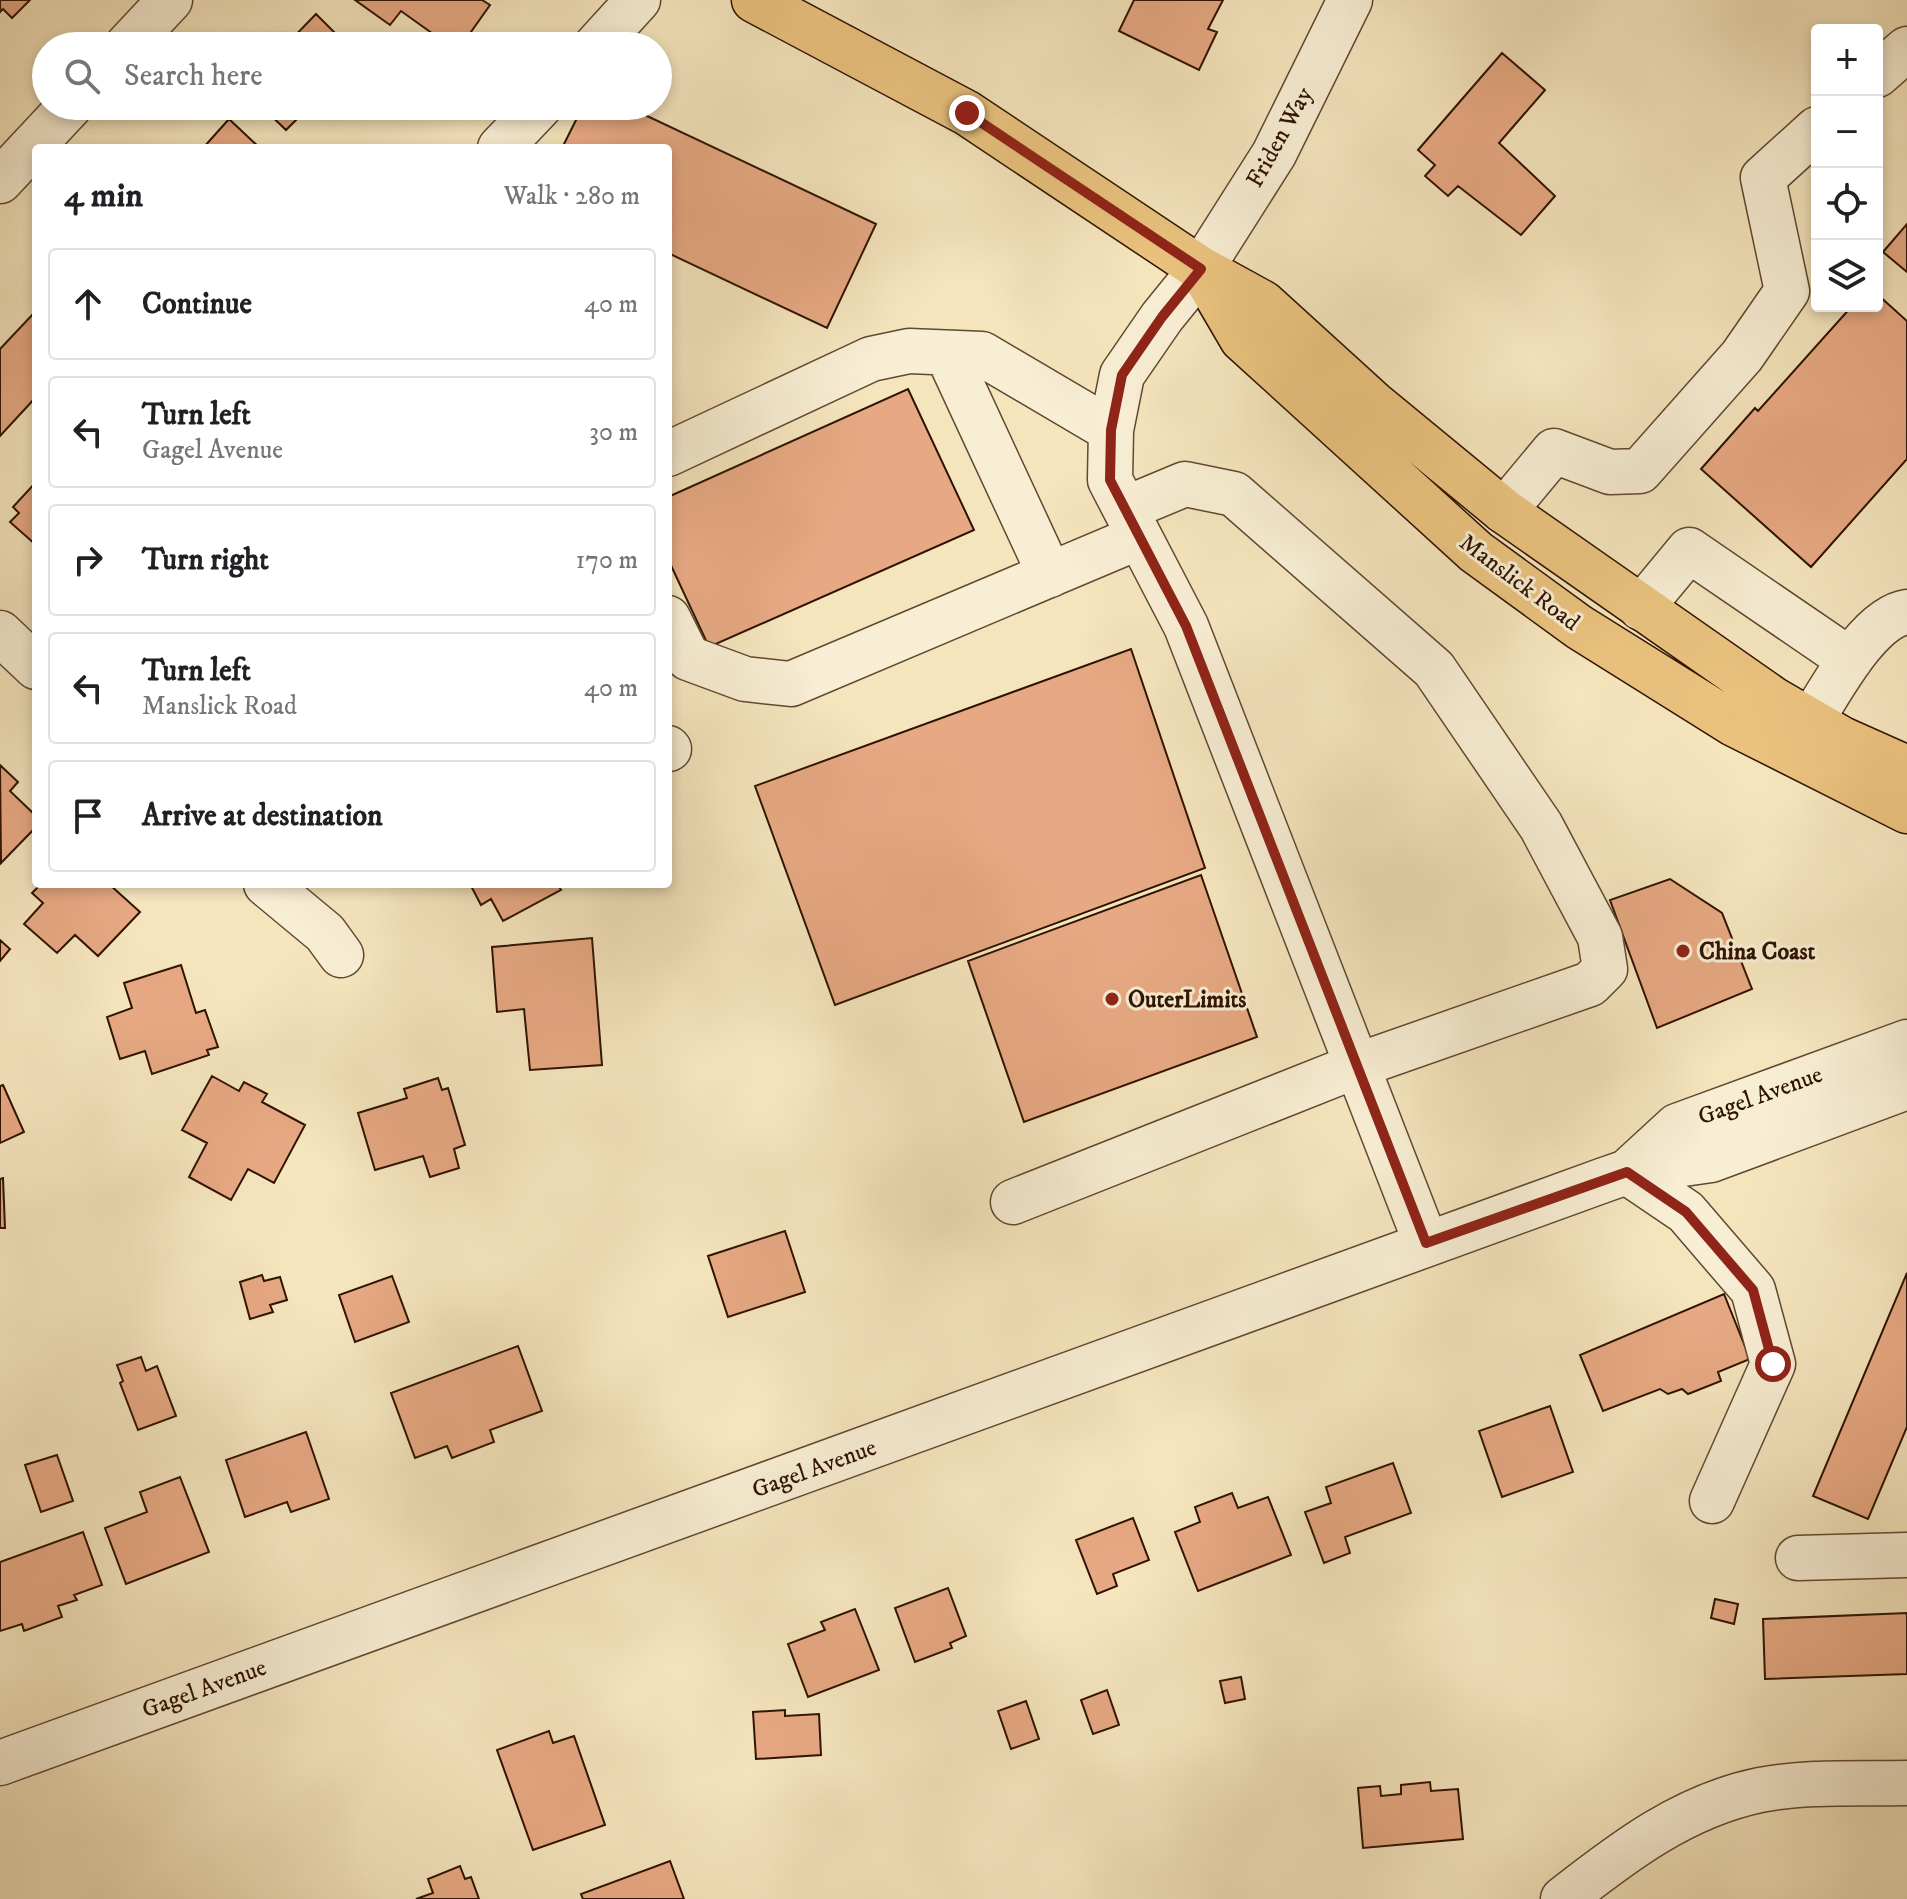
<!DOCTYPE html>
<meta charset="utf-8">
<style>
:root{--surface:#fff;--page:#f6f6f6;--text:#202124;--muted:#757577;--line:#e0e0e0}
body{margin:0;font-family:"IM FELL DW Pica",serif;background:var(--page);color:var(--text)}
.controls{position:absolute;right:24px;top:24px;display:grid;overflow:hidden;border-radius:8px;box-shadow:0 4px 12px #0003}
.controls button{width:72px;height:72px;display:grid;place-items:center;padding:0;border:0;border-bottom:2px solid var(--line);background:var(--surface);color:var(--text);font:40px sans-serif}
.stop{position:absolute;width:24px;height:24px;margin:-18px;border:6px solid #8f2418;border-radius:50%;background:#fff}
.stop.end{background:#8f2418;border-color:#fff;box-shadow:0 2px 8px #0008}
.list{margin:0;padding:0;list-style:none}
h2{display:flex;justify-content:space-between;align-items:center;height:104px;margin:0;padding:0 32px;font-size:34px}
h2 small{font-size:26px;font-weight:400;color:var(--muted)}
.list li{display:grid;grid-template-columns:52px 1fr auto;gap:24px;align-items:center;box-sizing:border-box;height:112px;margin:0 16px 16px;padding:0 16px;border:2px solid var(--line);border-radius:8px}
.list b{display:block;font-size:30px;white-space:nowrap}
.list p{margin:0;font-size:26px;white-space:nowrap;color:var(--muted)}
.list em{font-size:26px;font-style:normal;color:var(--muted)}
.icon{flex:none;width:44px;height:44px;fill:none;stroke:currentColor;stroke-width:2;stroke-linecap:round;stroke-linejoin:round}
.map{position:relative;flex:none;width:1907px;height:1899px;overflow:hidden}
.search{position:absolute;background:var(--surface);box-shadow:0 4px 12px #0003;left:32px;top:32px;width:640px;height:88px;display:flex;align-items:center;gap:20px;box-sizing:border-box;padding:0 28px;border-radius:44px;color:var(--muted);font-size:30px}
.panel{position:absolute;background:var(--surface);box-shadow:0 4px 12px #0003;left:32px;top:144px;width:640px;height:744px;border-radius:8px}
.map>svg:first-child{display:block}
.building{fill:#e7a983;stroke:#2f1302;stroke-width:2}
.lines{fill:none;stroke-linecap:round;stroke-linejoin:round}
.minor-casing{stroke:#604831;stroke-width:47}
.major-casing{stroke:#2f1302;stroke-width:47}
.minor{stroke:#f8eed4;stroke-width:44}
.major{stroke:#eac27e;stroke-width:44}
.route{stroke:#8f2418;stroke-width:10}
.poi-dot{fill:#8f2418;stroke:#f8eed4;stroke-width:3}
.labels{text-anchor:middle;stroke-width:6;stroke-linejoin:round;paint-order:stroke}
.street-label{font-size:24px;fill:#2f1302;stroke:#f8eed4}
.poi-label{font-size:24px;font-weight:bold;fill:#2f1302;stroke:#f8eed4;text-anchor:start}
</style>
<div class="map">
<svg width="1907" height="1899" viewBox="0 0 1907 1899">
<rect width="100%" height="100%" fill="#f5e5bd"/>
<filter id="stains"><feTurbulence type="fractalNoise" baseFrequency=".0025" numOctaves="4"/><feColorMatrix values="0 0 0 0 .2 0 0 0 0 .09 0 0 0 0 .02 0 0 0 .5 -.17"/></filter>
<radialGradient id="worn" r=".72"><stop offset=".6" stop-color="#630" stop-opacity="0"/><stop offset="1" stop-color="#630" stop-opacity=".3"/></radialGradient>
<path class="building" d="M0,0H30L12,18L3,9L0,12Z
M355,0H482L490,5L461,46H450L401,11L390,25Z
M1134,0H1223L1208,29L1217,32L1199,70L1119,31Z
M316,14L348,46H285Z
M1502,53L1545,90L1499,143L1555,196L1521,235L1458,186L1448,196L1425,176L1435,165L1418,150Z
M261,106H310L286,130Z
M583,106H626L876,224L827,328L668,253V148H562Z
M229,119L260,148H203Z
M1907,224V272L1883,252Z
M1877,294L1907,321V459L1811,567L1701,469L1755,408L1758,411L1852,306H1877Z
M34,313L36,397L0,436V349Z
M908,389L974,530L709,647L668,559V497Z
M36,482V545L10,522L19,513L13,507Z
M1131,649L1205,868L835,1005L755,786Z
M0,765L18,782L10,791L36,816V827L1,863Z
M1201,875L1257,1037L1024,1122L968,961Z
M1670,879L1722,913L1752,989L1657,1028L1610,900Z
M41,884H109L140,912L98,956L75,935L57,953L24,924L43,903L32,893Z
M470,884H557L561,890L503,921L491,899L481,905Z
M592,938L602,1065L530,1070L524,1009L497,1012L492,947Z
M0,940L10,949L0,961Z
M181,965L196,1013L205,1010L218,1047L207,1050L209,1055L152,1074L145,1051L120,1059L107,1017L132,1008L124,983Z
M212,1076L239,1091L244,1082L267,1094L262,1102L305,1125L274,1183L248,1169L231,1200L189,1177L207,1143L182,1130Z
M438,1078L442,1090L448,1088L465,1145L454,1149L459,1168L430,1177L423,1156L375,1170L358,1113L407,1098L404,1089Z
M3,1085L24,1132L0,1143V1086Z
M3,1178L5,1228H0V1179Z
M785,1231L805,1292L728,1317L708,1256Z
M1907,1273V1427L1868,1519L1813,1496Z
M262,1275L264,1281L280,1277L287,1300L270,1305L273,1312L250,1319L240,1282Z
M392,1276L409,1322L355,1342L339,1295Z
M1724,1294L1750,1359L1718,1372L1721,1381L1688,1394L1682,1389L1668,1394L1660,1389L1603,1411L1580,1355Z
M518,1346L542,1411L490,1430L494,1442L452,1458L447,1446L415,1458L391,1393Z
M141,1357L146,1371L157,1366L176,1416L138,1430L120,1383L123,1381L117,1365Z
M1550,1406L1573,1472L1502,1497L1479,1431Z
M306,1432L329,1499L291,1512L287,1502L245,1517L226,1460Z
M57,1455L73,1501L41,1512L25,1465Z
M1393,1463L1411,1513L1345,1537L1350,1553L1324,1563L1305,1512L1331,1503L1326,1487Z
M180,1477L209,1552L126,1584L105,1528L147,1512L140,1492Z
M1232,1493L1238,1508L1268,1497L1291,1555L1198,1591L1175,1532L1200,1522L1195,1507Z
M1133,1518L1149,1560L1113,1574L1117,1586L1097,1594L1076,1540Z
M83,1532L102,1585L74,1595L77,1600L58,1606L62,1617L24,1631L22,1624L0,1631V1562Z
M948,1588L966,1636L950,1643L952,1648L915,1662L895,1608Z
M1715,1599L1738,1604L1734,1624L1711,1618Z
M855,1609L879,1670L808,1697L788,1644L825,1630L821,1622Z
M1907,1613V1674L1765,1679L1763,1619Z
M1241,1677L1245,1699L1225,1703L1220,1681Z
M1107,1690L1119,1725L1093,1734L1081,1700Z
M1026,1701L1039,1739L1011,1749L998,1711Z
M785,1710V1716L819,1714L821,1755L756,1759L753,1712Z
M549,1731L553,1743L574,1736L605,1825L533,1850L497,1750Z
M1430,1782L1431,1791L1458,1789L1463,1839L1363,1848L1358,1788L1380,1786L1381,1796L1401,1794V1785Z
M670,1861L684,1899H583L581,1894Z
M460,1866L465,1879L471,1877L479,1899H416L433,1893L428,1879Z"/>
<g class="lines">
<defs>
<path id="minor" d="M1350,0L1274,154L1201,269L1162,317L1122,375L1111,430L1110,480L1186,626L1426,1243
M127,46L170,0
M596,46L638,0
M1877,75L1907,49
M500,148L540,106
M0,181L70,106
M947,353L1050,575
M668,454L871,359L909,351L982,354L1111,430
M1504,511L1554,451L1610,472L1640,471L1742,356L1787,291L1763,178L1817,129
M1641,608L1689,550L1850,660
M668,618L688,658L745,679L791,684L1139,537
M0,633L36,667
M1811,721C1831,690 1868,618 1907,612
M668,748L669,749
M266,884L325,933L341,955
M1627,1172L1686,1212L1753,1290L1773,1364L1712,1501
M1627,1172L1677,1126L1907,1042
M1013,1202L1356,1066L1590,984L1605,969L1600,937L1541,826L1434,669L1234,494L1185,484L1125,509
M1798,1558L1907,1555
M0,1763L1604,1180L1627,1172L1711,1160L1907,1087
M1563,1899C1623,1852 1683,1806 1760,1790C1807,1781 1859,1784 1907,1783"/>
<path id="major" d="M754,0L967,113L1201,269L1263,303L1374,404L1504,511L1773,699L1842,739L1907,768
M1201,269L1242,339L1476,552L1579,627L1734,724L1907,811"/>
</defs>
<use href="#minor" class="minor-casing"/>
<use href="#major" class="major-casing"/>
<use href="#minor" class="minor"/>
<use href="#major" class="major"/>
</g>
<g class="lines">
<path class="route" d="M967,113L1201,269L1162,317L1122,375L1111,430L1110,480L1186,626L1426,1243L1627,1172L1686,1212L1753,1290L1773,1364"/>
</g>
<g class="poi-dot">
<circle cx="1683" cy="951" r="8"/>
<circle cx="1112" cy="999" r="8"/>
</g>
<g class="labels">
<g class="street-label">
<text transform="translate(1279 137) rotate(-61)" y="8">Friden Way</text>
<text transform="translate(1520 582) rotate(37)" y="8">Manslick Road</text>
<text transform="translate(1760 1095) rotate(-20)" y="8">Gagel Avenue</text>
<text transform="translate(814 1468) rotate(-20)" y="8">Gagel Avenue</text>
<text transform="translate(204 1688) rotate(-20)" y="8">Gagel Avenue</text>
</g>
<g class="poi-label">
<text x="1699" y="959">China Coast</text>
<text x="1128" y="1007">OuterLimits</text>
</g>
</g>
<rect width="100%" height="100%" filter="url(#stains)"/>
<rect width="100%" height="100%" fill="url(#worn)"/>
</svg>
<div class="controls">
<button>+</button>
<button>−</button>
<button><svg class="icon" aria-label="locate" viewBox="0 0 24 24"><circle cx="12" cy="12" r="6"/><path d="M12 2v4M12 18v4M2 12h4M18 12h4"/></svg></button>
<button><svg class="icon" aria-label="layers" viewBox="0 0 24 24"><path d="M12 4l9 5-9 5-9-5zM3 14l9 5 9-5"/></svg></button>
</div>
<div class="stop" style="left:1773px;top:1364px"></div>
<div class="stop end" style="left:967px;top:113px"></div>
<div class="search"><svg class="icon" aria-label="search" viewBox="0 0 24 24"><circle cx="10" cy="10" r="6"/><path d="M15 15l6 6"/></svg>Search here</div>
<section class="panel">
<h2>4 min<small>Walk · 280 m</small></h2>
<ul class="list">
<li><svg class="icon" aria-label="ahead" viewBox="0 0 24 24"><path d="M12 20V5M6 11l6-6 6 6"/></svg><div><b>Continue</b></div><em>40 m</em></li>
<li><svg class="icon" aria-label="left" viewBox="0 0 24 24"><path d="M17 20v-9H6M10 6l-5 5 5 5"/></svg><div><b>Turn left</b><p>Gagel Avenue</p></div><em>30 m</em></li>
<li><svg class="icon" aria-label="right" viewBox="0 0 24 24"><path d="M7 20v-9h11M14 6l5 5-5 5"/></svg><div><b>Turn right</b></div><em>170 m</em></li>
<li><svg class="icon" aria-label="left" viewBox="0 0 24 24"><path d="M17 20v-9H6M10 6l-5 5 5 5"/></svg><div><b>Turn left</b><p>Manslick Road</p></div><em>40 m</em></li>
<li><svg class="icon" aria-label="arrive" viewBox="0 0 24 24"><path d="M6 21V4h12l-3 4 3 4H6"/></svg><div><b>Arrive at destination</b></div></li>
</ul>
</section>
</div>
